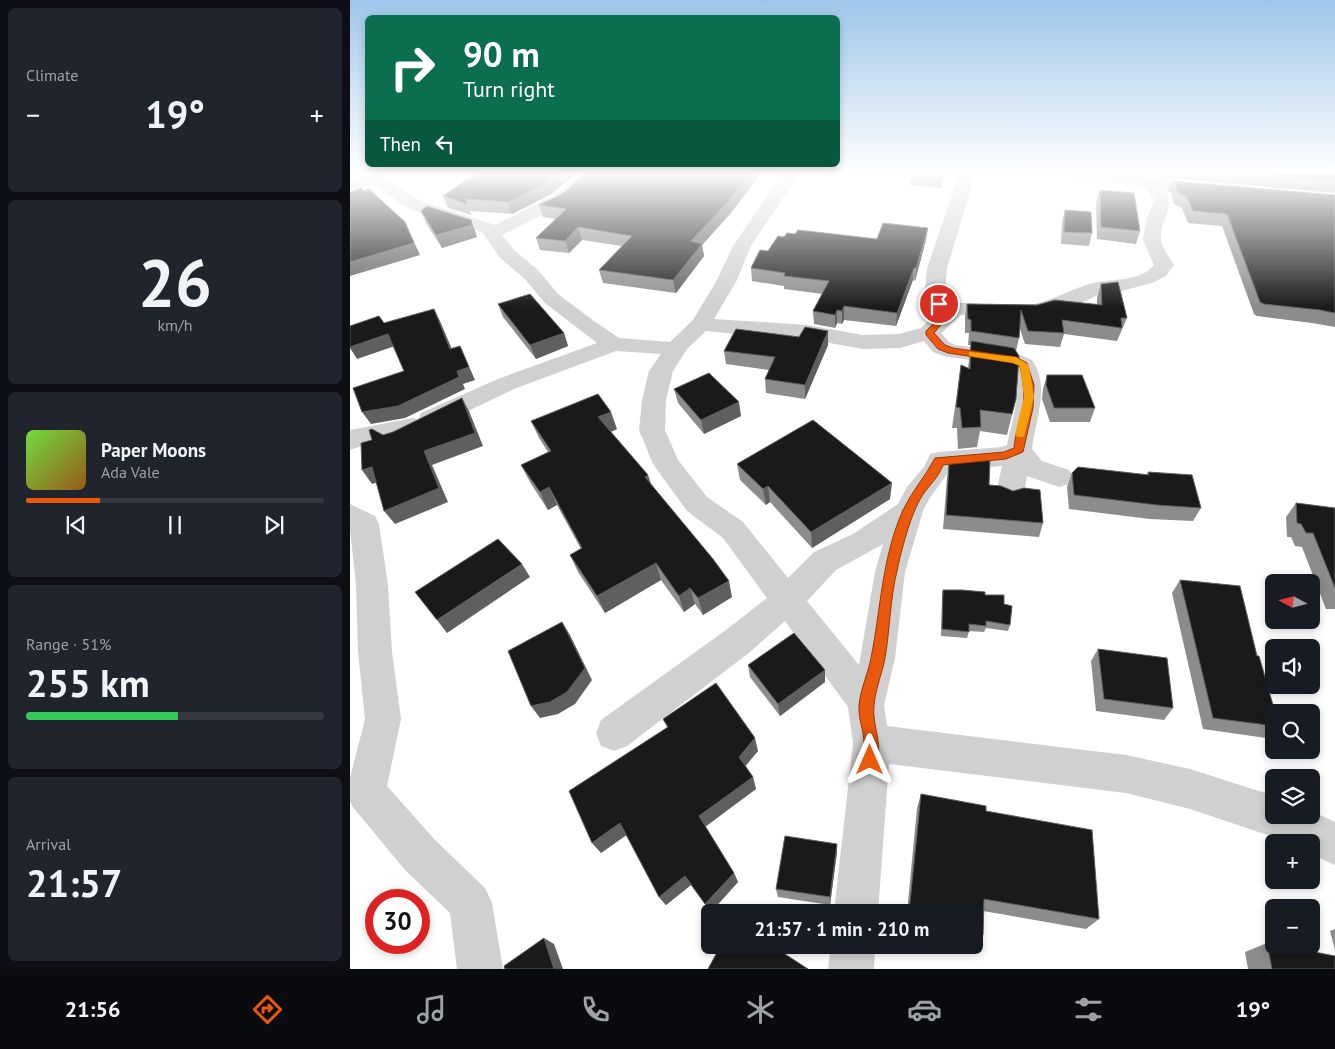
<!DOCTYPE html>
<html lang="en">
<head>
<meta charset="utf-8">
<style>
	body { margin:0; font-family:"PT Sans",sans-serif; background:#20242c; color:#f1f3f6; height:100vh; display:flex; flex-direction:column; font-size:19px; white-space:nowrap }
	* { box-sizing:border-box; margin:0 }
	p { font-size:16px; color:#9ea1a6 }
	.icon { flex:none; width:28px; height:28px; fill:none; stroke:currentColor; stroke-width:2; stroke-linecap:round; stroke-linejoin:round }
	.map { position:relative; flex:1; overflow:hidden }
	.details { display:flex; flex-direction:column; gap:8px; padding:8px; background:#0d0f14; width:350px }
	.details>* { flex:none }
	.hud { position:absolute; left:15px; top:15px; width:475px; height:152px; border-radius:8px; box-shadow:0 2px 8px #0003; background:#0b6e4f; color:#fff; overflow:hidden }
	.needle { width:32px; rotate:277deg }
	.controls { position:absolute; left:915px; top:574px; display:grid; gap:10px }
	.controls a { display:grid; place-items:center; width:55px; height:55px; border-radius:8px; background:#171b24; box-shadow:0 2px 8px #0003; font-size:25px }
	.speed { position:absolute; left:15px; top:889px; display:flex; gap:10px; font-size:25px; font-weight:700; text-align:center }
	.speed>* { display:grid; place-content:center; width:65px; height:65px; border-radius:50%; background:#171b24; box-shadow:0 2px 8px #0003; line-height:1 }
	.speed .limit { border:8px solid #d22; background:#fff; color:#111 }
	.pin { position:absolute; display:grid; place-items:center; width:42px; height:42px; color:#fff; margin:-21px; border:2px solid #fff; border-radius:50%; box-shadow:0 1px 5px #0007 }
	.me { position:absolute; width:55px; margin:-28px; rotate:0deg; stroke-linejoin:round; filter:drop-shadow(0 0 4px #0008) }
	.turn { display:flex; align-items:center; gap:18px; height:105px; padding:0 15px; font-size:22px }
	.turn .icon { width:65px; height:65px; stroke-width:2.5 }
	.turn b { display:block; font-size:35px; line-height:42px }
	.then { display:flex; align-items:center; height:48px; padding:0 15px; background:#0003; gap:10px; font-size:19px }
	.big { font-size:38px; font-weight:700; line-height:1.1 }
	.details .widget { flex:1; display:flex; flex-direction:column; justify-content:center; gap:8px; min-width:0; padding:0 18px; border-radius:8px; background:#20242c }
	.details .dial { align-items:center; gap:0 }
	.dial b { font-size:65px; line-height:1 }
	.song { display:flex; align-items:center; gap:15px }
	.cover { width:60px; height:60px; border-radius:8px; background:linear-gradient(135deg,hsl(100 70% 55%),hsl(30 70% 35%)) }
	.played { height:5px; border-radius:2px; background:linear-gradient(90deg,#ea580c 25%,#363941 25%) }
	.keys { display:flex; justify-content:space-around; direction:ltr }
	.heat { display:flex; justify-content:space-between; align-items:center; font-size:28px; direction:ltr }
	.charge { height:8px; border-radius:4px; background:linear-gradient(90deg,#34c759 51%,#363941 0) }
	.trip { position:absolute; left:351px; top:904px; width:282px; height:50px; border-radius:8px; background:#171b24; box-shadow:0 2px 8px #0003; font-weight:700; line-height:50px; text-align:center }
	.tab-bar { display:flex; height:80px; justify-content:space-around; align-items:center; background:#090b0e; color:#9ea1a6 }
	.tab-bar .icon { width:35px; height:35px }
	.tab-bar .selected { color:#ea580c }
	.tab-bar b { font-size:22px; color:#f1f3f6 }
	main { display:flex; flex:1; min-height:0 }
	.map>svg:first-child { display:block }
	.lines { fill:none; stroke-linecap:round; stroke-linejoin:round }
	.minor { fill:#d0d0d0; fill-rule:evenodd }
	.wall { fill:#8c8c8c }
	.shaded-wall { fill:#5f5f5f }
	.building { fill:#1a1a1a; stroke:#5f5f5f }
	.route { fill:#ea580c; stroke:#983908 }
	.slow { fill:#f59e0b }
</style>
</head>
<body>
<main>
<section class="details">
<div class="widget"><p>Climate</p>
<div class="heat"><a>−</a><b class="big">19°</b><a>+</a></div>
</div>
<div class="widget dial"><b>26</b><p>km/h</p></div>
<div class="widget">
<div class="song"><i class="cover"></i><div><b>Paper Moons</b><p>Ada Vale</p></div></div>
<div class="played"></div>
<div class="keys"><svg class="icon" aria-label="previous" viewBox="0 0 24 24"><path d="M18 5L8 12l10 7zM5 5v14"/></svg><svg class="icon" aria-label="pause" viewBox="0 0 24 24"><path d="M8 5v14M16 5v14"/></svg><svg class="icon" aria-label="next" viewBox="0 0 24 24"><path d="M6 5l10 7-10 7zM19 5v14"/></svg></div>
</div>
<div class="widget"><p>Range · 51%</p><b class="big">255 km</b><div class="charge"></div></div>
<div class="widget"><p>Arrival</p><b class="big">21:57</b></div>
</section>
<div class="map">
<svg width="985" height="969" viewBox="0 0 985 969">
	<rect width="100%" height="100%" fill="#fff"/>
	<g class="lines">
		<path class="minor" d="M233,172H251L214,204L152,235L164,250L188,270L209,295L244,321L269,338L320,342L343,320L367,280L383,246L434,172H450L401,246L387,280L364,319L457,325L513,335L549,334L571,328L581,318L575,290L577,268L610,172H626L597,268L595,290L599,305L606,303C628,303 663,307 684,304C703,300 720,290 739,284C758,278 790,283 804,265L793,240L796,220L804,202L803,197L795,187L721,177L715,175L714,172H763L803,179L865,186L867,189L865,192L859,194L815,190C827,205 809,222 811,240C812,248 820,258 824,265L816,276L802,283L760,294L748,295L733,302L684,316L611,315L591,333L599,342L605,345L666,353L682,360C701,387 685,420 682,449L692,461L719,470L723,477L719,484L709,487L677,476L674,493L670,500L660,503L650,500L646,493L652,466L600,470L579,499L573,511L555,572L545,658L534,705L537,726L776,755L840,769L924,796V815H961V811L985,822V865L961,854V842H938L840,809L776,793L539,764L528,912H484L503,743L498,707L435,621L400,652L277,746L264,751L251,746L246,733L251,720L376,630L417,598L373,538L337,511L303,464L289,430L292,400L299,371L311,354L266,351L164,389L89,425L80,427L75,426L72,433L14,445L0,450V430L63,418L68,420L71,413L148,379L247,343L195,303L174,278L150,258L133,233L59,209L22,184L0,190V180L24,174L30,176L71,201L145,225L202,196ZM356,331L394,335L457,339L513,349L550,348L574,341L583,352L593,356L660,366C677,377 660,429 657,445L652,447L589,452L580,454L574,467L557,487L548,504L503,534L464,552L438,578L393,522L357,497L328,460L315,430L316,400L323,371L337,349ZM533,544L525,572L509,665L457,601L486,570Z
			M0,504L25,516L29,524L38,585L42,652L51,719L37,786L85,840L135,888L142,903L153,969H107L100,913L55,870L2,806L0,801V778L15,719L8,652L6,585L0,529Z
			M481,945H525L524,969H478Z"/>
	</g>
	<path class="wall" d="M131,172H229L201,194L162,214L120,211L122,215L98,208L93,196L120,180Z
		M237,172H412L380,214L352,245L354,256L326,293L253,283L249,270L272,246L232,240L219,253L190,250L186,238L206,219L193,217L189,205L212,194Z
		M561,172H595L591,188L560,185Z
		M795,172H985V193L796,176Z
		M822,181L985,195V327L962,323L907,316L904,314L872,226L838,223L832,208L824,204L821,193L818,192Z
		M750,190L790,231L786,244L747,239L746,202Z
		M715,210L742,233L739,246L711,244L712,222Z
		M71,211L121,220L127,237L92,248L76,223Z
		M434,237L576,240L565,281L563,280L546,326L494,320L492,324L487,323L485,328L464,324L463,311L473,294L434,289V286L402,281L401,268Z
		M751,284L777,318L767,341L714,334L710,347L675,344L670,329L669,338L666,351V399L657,435L630,431L627,447L608,449L607,428H602L611,365L618,368L621,345H618L619,333H615V317L617,304L687,305L747,304V298Z
		M148,304L214,333L218,346L186,359L153,317Z
		M449,337L478,345L455,399L416,393L415,379L419,370L376,364L374,351Z
		M697,375L745,408L740,422H700L692,399L693,389Z
		M324,389L391,416L354,434L328,403Z
		M181,421L267,429L261,432L298,475L301,484L382,597L353,615L345,604L334,612L311,580L255,613L228,572L220,555L231,549L207,505L198,510L180,482L171,465L198,452L189,438Z
		M630,460L639,485L693,523L689,537L593,529L597,478L599,464Z
		M387,464L540,499L462,548L420,502L416,505L390,480Z
		M798,472L851,508L843,521L800,519L719,509L717,487L722,473L797,474Z
		M946,503L985,508V609H976L952,547L945,546L941,537H937L936,517Z
		M830,580L907,656L924,712V732L916,738L853,729L822,593Z
		M593,590L635,595L654,604L660,625L658,631L636,628L634,632L619,631L617,638L591,636L592,597Z
		M748,649L823,708L814,720L746,711L741,661Z
		M398,665L475,670V682L430,716L400,677Z
		M313,719L408,751L395,766L403,777L406,789L355,826L384,873L388,882L361,912L341,885L316,905L309,897L276,835L251,853L317,727Z
		M571,794L636,811L749,919L736,929L633,911V935L625,944V912H557L567,808Z
		M487,844V852L480,905L428,897L426,889Z
		M985,929V950L980,931Z
		M917,943L985,969H898L895,952Z"/>
	<path class="shaded-wall" d="M211,172H229L201,194L162,214L158,202Z
		M402,172H412L380,214L352,245L354,256L326,293L323,280L341,241Z
		M593,172H595L591,188L593,176Z
		M121,220L127,237L92,248L86,235Z
		M55,222L70,255L0,276V262Z
		M228,227L232,240L219,253L215,241Z
		M578,228L576,240L565,281L566,268Z
		M564,268L563,280L546,326L547,313Z
		M494,306V320L492,324V311Z
		M84,309L90,321L107,361L100,349Z
		M487,310V323L485,328V315Z
		M478,331V345L455,399V385Z
		M214,333L218,346L186,359L180,345Z
		M38,334L45,346L7,359L0,348V347Z
		M110,346L125,380L113,384L115,389L55,418L21,424L12,412L107,371Z
		M112,398L119,411L133,446L82,465L98,502L45,524L34,511L74,451Z
		M389,402L391,416L354,434L351,420Z
		M261,412L267,429L254,435L248,417Z
		M22,467L32,481L22,484L12,470Z
		M298,475L304,493L295,477Z
		M542,483L540,499L462,548L461,532Z
		M418,486L420,502L416,505L413,489Z
		M199,487L207,505L198,510L190,492Z
		M306,563L311,580L255,613L247,596Z
		M172,564L180,577L97,633L87,620Z
		M379,581L382,597L353,615L348,598Z
		M340,588L345,604L334,612L329,596Z
		M212,622L220,635L242,680L225,704L208,714L190,718L181,706Z
		M475,670V682L430,716L428,704Z
		M405,738L408,751L393,769L389,757Z
		M403,777L406,789L355,827L349,816Z
		M270,823L278,834L251,853L242,843Z
		M487,844V852L480,905V897Z
		M384,873L388,882L361,912L355,904Z
		M335,876L341,885L316,905L309,897Z
		M194,938L204,944L213,969H204Z"/>
	<path class="building" d="M131,172H211L197,183L158,202L116,199L117,204L93,196L116,180H120Z
		M237,172H402L378,202L341,241L352,244L323,280L249,270L282,236L228,227L215,241L186,238L216,209L189,205L212,194Z
		M561,172H593V176L561,173Z
		M885,172H985V181Z
		M822,181L985,195V313L970,310L914,304L910,302L877,214L843,211L837,197L828,193L825,182Z
		M11,188L14,191L19,189L55,222L64,243L0,262V192Z
		M750,190L784,193L790,231L751,227Z
		M77,206L121,220L122,225L86,235L71,211Z
		M715,210L741,212L742,233L714,232Z
		M533,223L578,228L566,268H564L547,313L494,306L492,311L487,310L485,315L463,311L479,281L434,276L435,273L401,268L410,250L418,251L428,236L434,237L437,233L445,234L448,230L527,239Z
		M768,282L777,318H771L772,328L712,320L714,333L678,331L671,310L669,338L621,331V320L618,319L617,304L687,305L705,300L752,305L751,284Z
		M180,294L214,333L180,345L148,304Z
		M84,309L100,349L110,346L119,367L107,371L109,377L48,406L12,412L3,388L54,371L38,334L0,347V326L29,316L34,323Z
		M455,327L478,331L455,385L415,379L425,357L374,351L386,329L449,337Z
		M621,341L664,348L669,356L666,399L662,414L630,410L631,427L612,428L610,408L606,407L611,365L620,369Z
		M359,373L389,402L351,420L324,389Z
		M697,375H732L745,408H704L696,385Z
		M248,394L261,412L248,417L298,475L295,477L363,559L379,581L348,598L340,588L329,596L306,563L247,596L220,555L232,548L199,487L190,492L171,465L201,451L181,421Z
		M112,398L125,433L74,451L89,488L34,511L22,467L12,470L11,443L22,440L19,430L22,429L33,435L43,432Z
		M463,420L542,483L461,532L418,486L413,489L387,464Z
		M630,456V460L640,459L639,485L651,486L663,491L674,488L690,490L693,523L596,515L599,464L603,458Z
		M728,467L799,475L798,472L842,475L851,508L807,505L724,495L722,473Z
		M946,503L985,508V588L963,533H956L951,524L947,523Z
		M148,539L172,564L87,620L65,592Z
		M830,580L890,586L907,656H909L925,712H924V726L863,718Z
		M593,590H612L635,592V595H654V604L662,606L660,625L636,621V626L619,624V632L592,629Z
		M212,622L235,668L217,692L200,702L181,706L158,651Z
		M444,633L475,670L428,704L398,665Z
		M748,649L817,658L823,708L754,699Z
		M366,683L405,738L389,757L403,777L349,816L384,873L355,904L335,876L309,897L270,823L242,843L219,791L318,727L313,719Z
		M571,794L636,806V811L742,830L749,919L634,899L633,935L625,934V912H559Z
		M435,836L487,844L480,897L426,889Z
		M194,938L204,969H155L154,966Z
		M917,943L924,944V945H928L985,956V969H922Z
		M371,945H421L458,969H358Z"/>
	<linearGradient id="sky" x2="0" y2="1"><stop stop-color="#9ec6ea"/><stop offset="0.56" stop-color="#fff"/><stop offset="1" stop-color="#fff" stop-opacity="0"/></linearGradient>
	<rect width="985" height="308" fill="url(#sky)"/>
	<path class="route" d="M589,302L593,304L596,319L584,333L595,345L603,348L666,357L677,363L684,385L683,408L673,452L656,459L593,465C589,477 579,485 572,496C561,513 551,551 547,571C540,599 540,629 535,658C532,674 525,690 524,706C522,727 534,745 526,765L520,768L515,765C512,757 515,751 514,743C514,730 508,719 509,706C510,690 518,674 521,658C531,608 532,557 553,510C562,491 575,477 585,458L654,452L664,448C665,434 670,423 673,409C675,395 673,380 670,366L663,363L598,353L588,349L576,335V331L588,319L584,304Z"/>
	<path class="slow" d="M619,352L666,357L679,365L684,397L674,437H667L665,434L674,397L670,366L663,363L619,356Z"/>
</svg>
<div class="controls">
<a><svg class="needle" viewBox="-14 -14 28 28"><path d="M0-13l5 13h-10z" fill="#e53935"/><path d="M0 13l5-13h-10z" fill="#9ea1a6"/></svg></a>
<a><svg class="icon" aria-label="sound" viewBox="0 0 24 24"><path d="M4 9h4l5-4v14l-5-4H4zM17 9q2 3 0 6"/></svg></a>
<a><svg class="icon" aria-label="search" viewBox="0 0 24 24"><circle cx="10" cy="10" r="6"/><path d="M15 15l6 6"/></svg></a>
<a><svg class="icon" aria-label="layers" viewBox="0 0 24 24"><path d="M12 4l9 5-9 5-9-5zM3 14l9 5 9-5"/></svg></a>
<a>+</a>
<a>−</a>
</div>
<div class="speed"><div class="limit">30</div></div>
<div class="pin" style="left:589px;top:304px;background:#d93025"><svg class="icon" aria-label="arrive" viewBox="0 0 24 24"><path d="M6 21V4h12l-3 4 3 4H6"/></svg></div>
<svg class="me" style="left:520px;top:760px" viewBox="-20 -20 40 40"><path d="M0-17L14 15 0 8-14 15z" fill="#ea580c" stroke="#fff" stroke-width="4"/></svg>
<div class="trip">21:57 · 1 min · 210 m</div>
<div class="hud">
<div class="turn"><svg class="icon" aria-label="right" viewBox="0 0 24 24"><path d="M7 20v-9h11M14 6l5 5-5 5"/></svg><div><b>90 m</b>Turn right</div></div>
<div class="then">Then<svg class="icon" aria-label="left" viewBox="0 0 24 24"><path d="M17 20v-9H6M10 6l-5 5 5 5"/></svg></div>
</div>
</div>
</main>
<nav class="tab-bar">
<b>21:56</b>
<svg class="icon selected" aria-label="directions" viewBox="0 0 24 24"><path d="M12 3l9 9-9 9-9-9zM9 14v-3h6M13 9l2 2-2 2"/></svg>
<svg class="icon" aria-label="music" viewBox="0 0 24 24"><path d="M9 18V5l10-2v13"/><circle cx="6" cy="18" r="3"/><circle cx="16" cy="16" r="3"/></svg>
<svg class="icon" aria-label="phone" viewBox="0 0 24 24"><path d="M5 4h4l2 5-3 2q2 4 5 5l2-3 5 2v4C11 20 4 13 5 4z"/></svg>
<svg class="icon" aria-label="climate" viewBox="0 0 24 24"><path d="M12 3v18M4 7l16 10M4 17L20 7"/></svg>
<svg class="icon" aria-label="car" viewBox="0 0 24 24"><path d="M5 17H2v-5l4-1 3-4h7l3 4 3 1v5h-3M9 17h6M6 11h13"/><circle cx="7" cy="17" r="2"/><circle cx="17" cy="17" r="2"/></svg>
<svg class="icon" aria-label="filters" viewBox="0 0 24 24"><path d="M4 7h16M4 17h16"/><circle cx="9" cy="7" r="2"/><circle cx="15" cy="17" r="2"/></svg>
<b>19°</b>
</nav>
</body>
</html>
